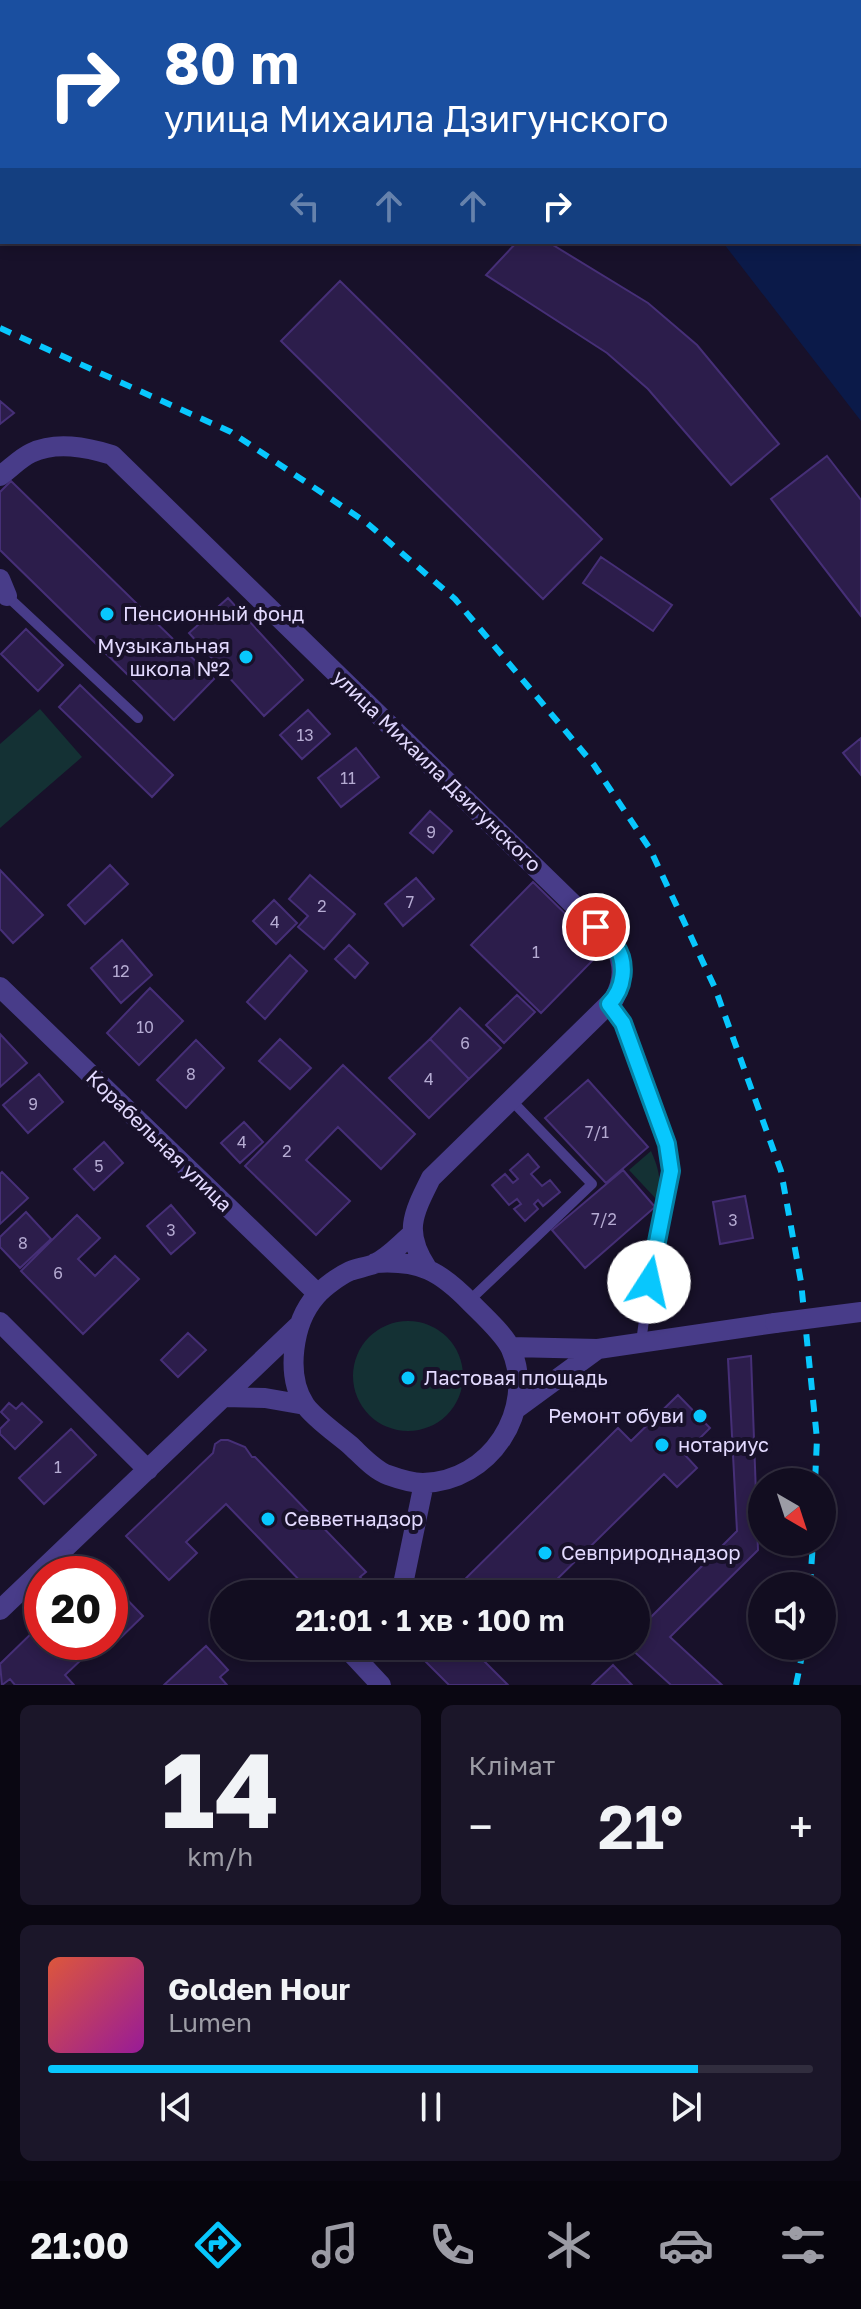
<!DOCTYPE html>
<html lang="uk">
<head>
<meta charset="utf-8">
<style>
	body { margin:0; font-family:"Golos Text",sans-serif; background:#1b1629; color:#f1f3f6; height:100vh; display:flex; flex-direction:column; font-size:30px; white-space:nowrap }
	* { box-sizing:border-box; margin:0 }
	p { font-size:26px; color:#9c9ca5 }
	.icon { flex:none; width:44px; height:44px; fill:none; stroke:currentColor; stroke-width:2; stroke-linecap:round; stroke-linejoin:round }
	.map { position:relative; height:1685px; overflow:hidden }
	.panel { display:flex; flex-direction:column; gap:20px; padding:20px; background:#0a0712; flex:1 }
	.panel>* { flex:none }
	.guide { position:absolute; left:0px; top:0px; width:862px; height:244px; box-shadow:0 4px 12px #0003,0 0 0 2px #312d3e; background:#1a4fa0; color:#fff; overflow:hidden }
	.needle { width:52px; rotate:141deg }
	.fabs { position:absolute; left:748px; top:1468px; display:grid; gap:16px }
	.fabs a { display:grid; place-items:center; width:88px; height:88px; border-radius:50%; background:#120d20; box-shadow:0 4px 12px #0003,0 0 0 2px #312d3e; font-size:40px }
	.speed { position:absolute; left:24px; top:1556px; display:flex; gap:16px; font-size:40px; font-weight:700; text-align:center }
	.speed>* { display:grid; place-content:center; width:104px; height:104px; border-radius:50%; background:#120d20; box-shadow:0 4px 12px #0003,0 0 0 2px #312d3e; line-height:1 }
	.speed .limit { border:12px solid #d22; background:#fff; color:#111 }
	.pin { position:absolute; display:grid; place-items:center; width:68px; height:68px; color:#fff; margin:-34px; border:4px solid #fff; border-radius:50%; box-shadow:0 2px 8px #0007 }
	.me { position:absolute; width:88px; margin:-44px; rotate:10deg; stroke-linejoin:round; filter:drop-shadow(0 0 6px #0008) }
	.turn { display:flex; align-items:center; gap:28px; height:168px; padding:0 32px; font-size:36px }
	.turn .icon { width:104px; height:104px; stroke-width:2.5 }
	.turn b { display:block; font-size:56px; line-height:68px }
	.lanes { display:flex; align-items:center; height:76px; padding:0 32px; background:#0003; justify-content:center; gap:40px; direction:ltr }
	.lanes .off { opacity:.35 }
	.big { font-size:60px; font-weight:600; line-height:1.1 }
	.panel .widget { flex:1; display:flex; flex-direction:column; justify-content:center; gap:12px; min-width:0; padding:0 28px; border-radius:12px; background:#1b1629 }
	.panel .dial { align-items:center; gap:0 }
	.dial b { font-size:104px; line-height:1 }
	.song { display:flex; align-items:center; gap:24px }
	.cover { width:96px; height:96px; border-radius:12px; background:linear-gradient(135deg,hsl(10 70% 55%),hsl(300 70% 35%)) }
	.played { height:8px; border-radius:4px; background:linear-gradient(90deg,#08c7fd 85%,#312d3e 85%) }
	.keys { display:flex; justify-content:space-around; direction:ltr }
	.heat { display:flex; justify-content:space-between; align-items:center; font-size:44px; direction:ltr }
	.panel .tiles { flex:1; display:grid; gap:20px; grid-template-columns:1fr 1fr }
	.widget:last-child { grid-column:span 2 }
	.trip { position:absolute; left:210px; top:1580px; width:440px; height:80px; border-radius:40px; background:#120d20; box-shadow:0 4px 12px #0003,0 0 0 2px #312d3e; font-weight:600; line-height:80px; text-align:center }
	.dock { display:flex; height:128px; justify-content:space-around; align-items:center; background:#07050d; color:#9c9ca5 }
	.dock .icon { width:56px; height:56px }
	.dock .on { color:#08c7fd }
	.dock b { font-size:36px; color:#f1f3f6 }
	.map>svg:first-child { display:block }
	.green { fill:#143134 }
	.water { fill:#0b1a49 }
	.building { fill:#2c1d4b; stroke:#462f77; stroke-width:2 }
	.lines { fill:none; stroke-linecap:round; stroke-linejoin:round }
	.service { stroke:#483c89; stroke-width:10 }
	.minor { stroke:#483c89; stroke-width:20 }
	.rail { stroke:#08c7fd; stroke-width:6; stroke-dasharray:12 10; stroke-linecap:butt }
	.minor-bridge { stroke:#483c89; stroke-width:20 }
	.route-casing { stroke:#0581a4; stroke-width:20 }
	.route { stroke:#08c7fd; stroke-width:14 }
	.poi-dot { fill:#08c7fd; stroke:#18112a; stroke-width:3 }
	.labels { text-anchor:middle; stroke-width:8; stroke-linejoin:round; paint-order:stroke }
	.number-label { font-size:16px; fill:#b5abd2 }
	.poi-label { font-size:20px; fill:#e3daff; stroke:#18112a; text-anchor:start }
	.street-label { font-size:20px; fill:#e3daff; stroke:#18112a }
</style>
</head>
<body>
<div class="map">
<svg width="861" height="1685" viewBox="0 0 861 1685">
	<rect width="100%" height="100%" fill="#18112a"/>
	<path class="green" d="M40,709L82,757L0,828V744Z
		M651,1151C659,1169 662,1182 658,1201L629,1170Z
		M353 1376a55 55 0 1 1 110 0a55 55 0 1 1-110 0Z"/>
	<path class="water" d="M46,0H471V2H53Z
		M514,0H837L841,2H513Z
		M860,10H861V421L724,244L719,242H860Z"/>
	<path class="building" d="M517,242H548L648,303L697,345L779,444L731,485L648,389L607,353L486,275Z
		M340,281L602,539L543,599L281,341Z
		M0,401L14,413L0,424Z
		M827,456L861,500V616L771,499Z
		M11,481L214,679L174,720L0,550V492Z
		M601,557L672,605L653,631L583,583Z
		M228,598L303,680L264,716L189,633Z
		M26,629L63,665L38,691L1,654Z
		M80,685L173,775L152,797L59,707Z
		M308,710L330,734L302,759L280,735Z
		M861,738V775L843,753Z
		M356,748L379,777L341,807L318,778Z
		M430,811L452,831L433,853L410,833Z
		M110,865L128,884L85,924L68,905Z
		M0,870L43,915L13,943L0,929Z
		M310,875L355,914L324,949L298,927L308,916L289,899Z
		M416,878L434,899L403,926L385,904Z
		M533,882L592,940L594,959L541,1013L471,945Z
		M274,900L297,923L276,944L253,921Z
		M122,940L152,975L121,1003L91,968Z
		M349,945L368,963L355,978L335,959Z
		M290,955L307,971L265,1019L247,1002Z
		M150,988L183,1021L139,1065L107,1033Z
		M517,995L535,1012L504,1043L486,1025Z
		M460,1008L501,1048L469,1079L430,1039Z
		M0,1034L27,1063L0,1087Z
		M280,1039L311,1068L290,1089L259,1061Z
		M430,1039L469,1079L429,1118L389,1078Z
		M196,1040L224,1068L186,1108L157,1080Z
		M343,1065L415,1134L381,1169L338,1127L306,1160L350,1201L316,1235L245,1166Z
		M39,1074L63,1102L28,1133L3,1105Z
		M588,1080L648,1147L606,1183L545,1118Z
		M244,1122L263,1142L240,1163L221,1143Z
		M104,1142L123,1163L94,1190L74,1169Z
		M528,1154L539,1167L531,1174L542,1186L550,1180L560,1192L543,1206L538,1200L534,1204L538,1209L525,1221L514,1209L521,1204L517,1199L509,1205L492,1185L505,1174L513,1183L518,1179L510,1170Z
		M623,1170L655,1207L585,1268L552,1230Z
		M2,1172L28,1198L0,1224V1174Z
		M745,1196L753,1238L720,1244L713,1202Z
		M171,1205L195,1233L171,1254L147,1226Z
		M26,1212L51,1239L20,1268L0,1247V1237Z
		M77,1215L100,1238L78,1259L95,1276L115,1256L139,1279L83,1334L21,1271Z
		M188,1333L206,1350L178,1377L161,1360Z
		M751,1356L758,1550L670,1637L722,1685H671L628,1646H636V1632L737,1531L728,1359Z
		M678,1395L710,1428L684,1454L697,1468L677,1487L664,1474L542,1594H450L618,1428L631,1441Z
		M9,1403L16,1409L22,1403L42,1422L15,1449L0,1434V1429L9,1420L1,1412Z
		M71,1429L96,1455L44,1504L19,1478Z
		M221,1440H228L245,1447L252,1457H255L366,1572L360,1577L369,1586L361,1594H299L306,1587L226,1504L186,1542L197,1553L169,1580L126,1536L213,1453L215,1444Z
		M110,1582L143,1616L111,1647L107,1642H110Z
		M42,1623V1642H100L65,1675L74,1685H15L10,1679L2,1685L0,1664Z
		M206,1646L228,1670L220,1677L227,1685H164Z
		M410,1646H489L479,1656L508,1685H449Z
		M613,1665L632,1685H592Z"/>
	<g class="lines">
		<path class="service" d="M4,598L7,596L138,718
			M609,1004L623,1023L659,1117L667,1144L671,1171L667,1198L653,1256L641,1342
			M469,1301L592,1184L511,1100"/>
		<path class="minor" d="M0,476C10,469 20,458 31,453C56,441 86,447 112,455L615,945C624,965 624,980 614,999L431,1178C413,1214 403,1232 427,1268
			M0,579L7,596
			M0,987L318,1294
			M375,1263C420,1260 440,1271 471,1303C483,1315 504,1334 511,1349C537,1410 490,1482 423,1483C411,1483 399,1479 388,1475C374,1470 361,1455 350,1445C337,1434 314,1418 305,1405C285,1375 293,1322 316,1296C324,1287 339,1276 350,1271C358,1268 366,1267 374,1264C388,1258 400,1244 412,1234
			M0,1322L148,1470
			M510,1347L598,1349L775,1323
			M224,1397L265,1398L305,1405
			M516,1409L598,1349
			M401,1594L424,1483
			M0,1610L300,1324
			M361,1646L353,1655L381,1685"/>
		<path class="rail" d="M0,328L231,432L367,523L455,599L594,765L650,849L715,988L781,1171L801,1282L817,1439L815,1482
			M810,1586L813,1542
			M796,1685L804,1646"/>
		<path class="minor-bridge" d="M775,1323L861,1312"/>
	</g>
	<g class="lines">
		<g class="route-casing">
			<path id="route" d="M596,927C602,932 610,938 615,945C628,963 624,989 609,1004L623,1023L667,1144L671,1171L649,1282"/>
		</g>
		<use href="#route" class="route"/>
	</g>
	<g class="poi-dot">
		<circle cx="107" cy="614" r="8"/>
		<circle cx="246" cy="657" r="8"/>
		<circle cx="408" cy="1378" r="8"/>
		<circle cx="700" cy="1416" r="8"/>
		<circle cx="662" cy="1445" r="8"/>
		<circle cx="268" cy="1519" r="8"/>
		<circle cx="545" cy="1553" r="8"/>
	</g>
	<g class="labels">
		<g class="number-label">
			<text x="305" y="741">13</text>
			<text x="348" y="784">11</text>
			<text x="431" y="838">9</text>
			<text x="410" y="908">7</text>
			<text x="322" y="912">2</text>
			<text x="275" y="928">4</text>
			<text x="536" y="958">1</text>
			<text x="121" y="977">12</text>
			<text x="145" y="1033">10</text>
			<text x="465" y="1049">6</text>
			<text x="191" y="1080">8</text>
			<text x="429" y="1085">4</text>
			<text x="33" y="1110">9</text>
			<text x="597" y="1138">7/1</text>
			<text x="242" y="1148">4</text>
			<text x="287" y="1157">2</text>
			<text x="99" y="1172">5</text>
			<text x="604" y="1225">7/2</text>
			<text x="733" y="1226">3</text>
			<text x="171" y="1236">3</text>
			<text x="23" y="1249">8</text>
			<text x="58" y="1279">6</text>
			<text x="58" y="1473">1</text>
		</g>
		<g class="poi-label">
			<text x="123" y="621">Пенсионный фонд</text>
			<text x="230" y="653" text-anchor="end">Музыкальная<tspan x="230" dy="23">школа №2</tspan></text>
			<text x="424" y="1385">Ластовая площадь</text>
			<text x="684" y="1423" text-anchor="end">Ремонт обуви</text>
			<text x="678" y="1452">нотариус</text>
			<text x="284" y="1526">Севветнадзор</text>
			<text x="561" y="1560">Севприроднадзор</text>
		</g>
		<g class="street-label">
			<text transform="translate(437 771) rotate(44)" y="7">улица Михаила Дзигунского</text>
			<text transform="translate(159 1141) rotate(44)" y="7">Корабельная улица</text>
		</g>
	</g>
</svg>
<div class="fabs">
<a><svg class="needle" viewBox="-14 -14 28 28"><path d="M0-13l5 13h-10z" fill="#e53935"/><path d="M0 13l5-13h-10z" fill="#9c9ca5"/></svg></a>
<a><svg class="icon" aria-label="sound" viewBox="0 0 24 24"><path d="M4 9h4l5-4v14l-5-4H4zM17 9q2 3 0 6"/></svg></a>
</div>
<div class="speed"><div class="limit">20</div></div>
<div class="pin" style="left:596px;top:927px;background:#d93025"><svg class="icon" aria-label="arrive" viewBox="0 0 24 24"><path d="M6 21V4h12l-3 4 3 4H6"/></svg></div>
<svg class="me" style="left:649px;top:1282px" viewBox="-20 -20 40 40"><circle r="19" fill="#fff"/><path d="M0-13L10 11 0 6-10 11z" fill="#08c7fd"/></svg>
<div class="trip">21:01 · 1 хв · 100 m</div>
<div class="guide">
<div class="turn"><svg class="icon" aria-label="right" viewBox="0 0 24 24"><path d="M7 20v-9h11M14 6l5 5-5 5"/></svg><div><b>80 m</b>улица Михаила Дзигунского</div></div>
<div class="lanes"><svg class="icon off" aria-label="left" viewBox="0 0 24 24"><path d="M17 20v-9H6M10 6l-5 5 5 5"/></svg><svg class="icon off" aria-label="ahead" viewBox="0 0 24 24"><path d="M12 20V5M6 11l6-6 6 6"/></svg><svg class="icon off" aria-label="ahead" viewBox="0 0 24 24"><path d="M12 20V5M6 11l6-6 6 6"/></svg><svg class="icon" aria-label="right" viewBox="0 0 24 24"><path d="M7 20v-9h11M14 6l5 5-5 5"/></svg></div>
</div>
</div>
<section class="panel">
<div class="tiles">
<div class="widget dial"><b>14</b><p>km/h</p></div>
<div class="widget"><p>Клімат</p>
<div class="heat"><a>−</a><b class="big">21°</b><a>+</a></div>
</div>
<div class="widget">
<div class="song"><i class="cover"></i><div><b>Golden Hour</b><p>Lumen</p></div></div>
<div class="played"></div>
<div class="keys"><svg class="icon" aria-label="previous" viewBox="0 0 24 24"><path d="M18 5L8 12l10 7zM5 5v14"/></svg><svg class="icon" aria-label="pause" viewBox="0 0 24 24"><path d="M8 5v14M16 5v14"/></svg><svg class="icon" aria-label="next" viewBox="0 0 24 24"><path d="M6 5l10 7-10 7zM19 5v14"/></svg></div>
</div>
</div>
</section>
<nav class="dock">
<b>21:00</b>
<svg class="icon on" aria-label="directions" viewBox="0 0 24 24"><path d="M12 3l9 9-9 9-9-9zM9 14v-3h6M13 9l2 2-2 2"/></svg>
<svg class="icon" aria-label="music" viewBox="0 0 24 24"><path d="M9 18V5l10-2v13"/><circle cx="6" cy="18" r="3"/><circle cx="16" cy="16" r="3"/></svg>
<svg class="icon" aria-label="phone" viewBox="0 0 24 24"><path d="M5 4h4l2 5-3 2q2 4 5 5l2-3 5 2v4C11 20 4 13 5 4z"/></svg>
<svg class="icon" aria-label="climate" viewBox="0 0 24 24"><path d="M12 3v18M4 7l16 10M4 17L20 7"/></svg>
<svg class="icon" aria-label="car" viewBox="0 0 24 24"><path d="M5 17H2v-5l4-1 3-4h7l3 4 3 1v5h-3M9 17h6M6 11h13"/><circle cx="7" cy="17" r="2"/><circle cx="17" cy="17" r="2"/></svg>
<svg class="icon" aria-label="filters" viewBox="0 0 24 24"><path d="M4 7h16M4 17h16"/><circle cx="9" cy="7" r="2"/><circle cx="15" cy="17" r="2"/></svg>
</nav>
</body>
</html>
